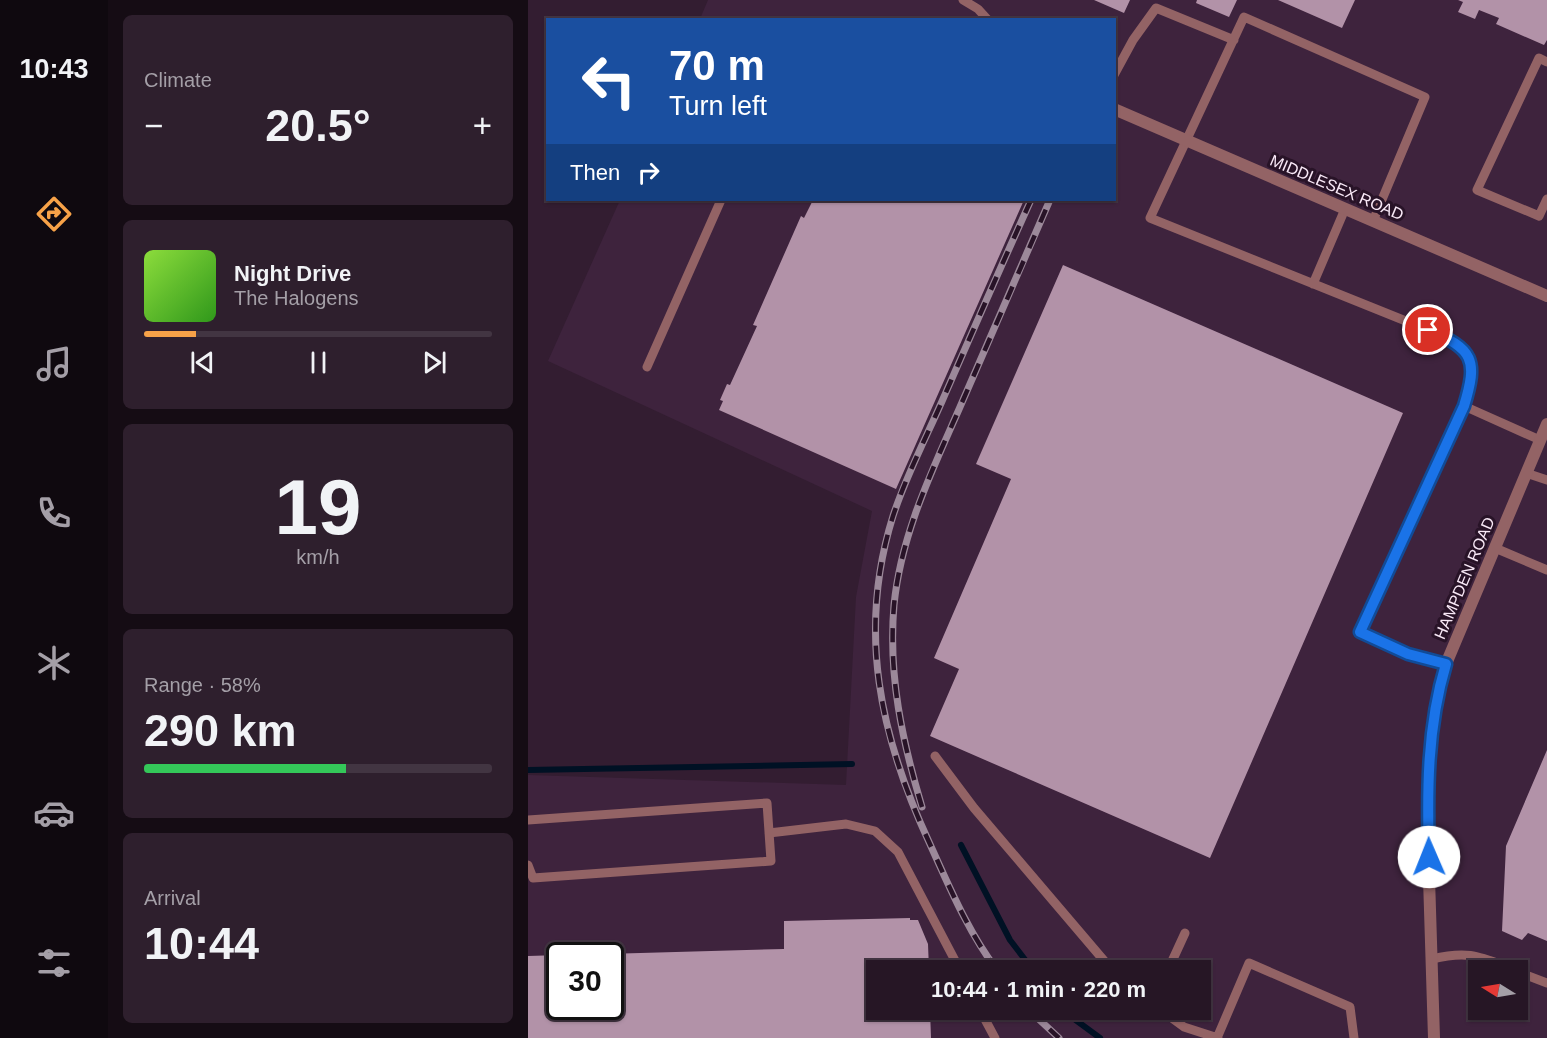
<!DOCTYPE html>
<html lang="en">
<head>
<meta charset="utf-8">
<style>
	body { margin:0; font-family:Arial,sans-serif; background:#2e1f2d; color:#f1f3f6; height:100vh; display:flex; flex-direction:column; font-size:22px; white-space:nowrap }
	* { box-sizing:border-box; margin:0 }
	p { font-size:20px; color:#a49fa7 }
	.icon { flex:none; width:33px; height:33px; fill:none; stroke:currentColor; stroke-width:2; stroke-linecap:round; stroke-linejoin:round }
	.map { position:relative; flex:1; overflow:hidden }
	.details { display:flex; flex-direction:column; gap:15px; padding:15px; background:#150c14; width:420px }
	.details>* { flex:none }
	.guide { position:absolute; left:18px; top:18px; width:570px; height:183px; border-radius:0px; box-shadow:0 2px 4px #0004,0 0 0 2px #423542; background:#1a4fa0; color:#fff; overflow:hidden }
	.needle { width:39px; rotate:281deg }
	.buttons { position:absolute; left:940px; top:960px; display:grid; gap:12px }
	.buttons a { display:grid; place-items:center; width:60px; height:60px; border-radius:0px; background:#261625; box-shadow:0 2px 4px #0004,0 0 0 2px #423542; font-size:30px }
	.speed { position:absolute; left:18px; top:942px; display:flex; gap:12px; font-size:30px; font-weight:700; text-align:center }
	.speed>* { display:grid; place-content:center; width:78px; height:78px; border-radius:50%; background:#261625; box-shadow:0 2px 4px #0004,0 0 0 2px #423542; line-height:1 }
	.speed .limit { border:3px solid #111; border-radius:9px; background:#fff; color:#111 }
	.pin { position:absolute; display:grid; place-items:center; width:51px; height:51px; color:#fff; margin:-26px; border:3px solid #fff; border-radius:50%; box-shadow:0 2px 6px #0007 }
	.me { position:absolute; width:66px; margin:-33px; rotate:359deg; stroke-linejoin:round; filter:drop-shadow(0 0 4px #0008) }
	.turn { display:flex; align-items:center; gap:21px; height:126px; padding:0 24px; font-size:27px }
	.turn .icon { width:78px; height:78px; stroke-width:2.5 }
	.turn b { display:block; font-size:42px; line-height:51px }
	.then { display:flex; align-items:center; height:57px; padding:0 24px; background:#0003; gap:12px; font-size:22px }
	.big { font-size:45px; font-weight:700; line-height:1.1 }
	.details .card { flex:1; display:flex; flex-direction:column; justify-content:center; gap:9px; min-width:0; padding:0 21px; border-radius:9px; background:#2e1f2d }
	.details .dial { align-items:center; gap:0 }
	.dial b { font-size:78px; line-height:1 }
	.song { display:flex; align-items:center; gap:18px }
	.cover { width:72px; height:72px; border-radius:9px; background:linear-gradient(135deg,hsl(90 70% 55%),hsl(110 70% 35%)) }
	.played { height:6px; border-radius:3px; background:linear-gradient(90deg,#f7a248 15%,#423542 15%) }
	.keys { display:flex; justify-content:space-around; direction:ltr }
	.heat { display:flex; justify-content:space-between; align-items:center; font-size:33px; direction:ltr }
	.charge { height:9px; border-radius:4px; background:linear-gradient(90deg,#34c759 58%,#423542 0) }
	.trip { position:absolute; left:338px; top:960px; width:345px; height:60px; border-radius:0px; background:#261625; box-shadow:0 2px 4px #0004,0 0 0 2px #423542; font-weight:700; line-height:60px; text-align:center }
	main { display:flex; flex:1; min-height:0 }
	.menu { display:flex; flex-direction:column; width:108px; justify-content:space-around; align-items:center; background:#0f090f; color:#a49fa7 }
	.menu .icon { width:42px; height:42px }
	.menu .on { color:#f7a248 }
	.menu b { font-size:27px; color:#f1f3f6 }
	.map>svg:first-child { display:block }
	.built { fill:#3e233d; fill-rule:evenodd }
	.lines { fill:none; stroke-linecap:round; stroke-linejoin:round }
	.stream { stroke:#001124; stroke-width:6 }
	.building { fill:#b292a8 }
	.service { stroke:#936365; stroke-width:9 }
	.minor { stroke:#936365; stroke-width:12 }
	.rail-casing { stroke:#9c899a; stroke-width:7 }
	.rail { stroke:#281327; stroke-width:4.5; stroke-dasharray:14; stroke-linecap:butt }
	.route-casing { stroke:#114b97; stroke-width:15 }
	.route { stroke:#1a73e8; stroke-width:10 }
	.labels { text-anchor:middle; stroke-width:6; stroke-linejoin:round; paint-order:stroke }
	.street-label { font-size:16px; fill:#f9e9f7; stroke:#281327 }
</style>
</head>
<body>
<main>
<nav class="menu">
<b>10:43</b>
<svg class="icon on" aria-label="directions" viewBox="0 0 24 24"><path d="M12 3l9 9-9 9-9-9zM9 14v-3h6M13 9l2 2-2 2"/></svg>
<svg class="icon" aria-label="music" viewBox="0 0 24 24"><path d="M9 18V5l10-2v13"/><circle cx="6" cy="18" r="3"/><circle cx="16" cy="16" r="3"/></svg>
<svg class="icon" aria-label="phone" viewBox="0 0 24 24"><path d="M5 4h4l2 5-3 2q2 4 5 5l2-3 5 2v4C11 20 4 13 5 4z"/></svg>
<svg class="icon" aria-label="climate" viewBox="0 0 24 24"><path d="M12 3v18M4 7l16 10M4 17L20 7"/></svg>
<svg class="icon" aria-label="car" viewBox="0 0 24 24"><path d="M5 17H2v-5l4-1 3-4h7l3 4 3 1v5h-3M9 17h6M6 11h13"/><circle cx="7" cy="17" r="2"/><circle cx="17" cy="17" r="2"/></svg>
<svg class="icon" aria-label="filters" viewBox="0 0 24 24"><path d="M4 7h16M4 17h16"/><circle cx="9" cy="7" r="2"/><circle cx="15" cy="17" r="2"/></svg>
</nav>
<section class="details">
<div class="card"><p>Climate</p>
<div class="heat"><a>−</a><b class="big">20.5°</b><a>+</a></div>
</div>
<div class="card">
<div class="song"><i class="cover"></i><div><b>Night Drive</b><p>The Halogens</p></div></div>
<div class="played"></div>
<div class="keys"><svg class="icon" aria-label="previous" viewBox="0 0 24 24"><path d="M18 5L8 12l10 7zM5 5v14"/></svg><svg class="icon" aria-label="pause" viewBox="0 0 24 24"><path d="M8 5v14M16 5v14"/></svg><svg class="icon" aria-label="next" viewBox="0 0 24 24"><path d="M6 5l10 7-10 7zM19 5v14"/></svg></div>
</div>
<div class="card dial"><b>19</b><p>km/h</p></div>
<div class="card"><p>Range · 58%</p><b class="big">290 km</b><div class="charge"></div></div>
<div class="card"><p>Arrival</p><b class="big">10:44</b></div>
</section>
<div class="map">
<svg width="1019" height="1038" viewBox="0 0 1019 1038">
	<rect width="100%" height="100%" fill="#331d31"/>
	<path class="built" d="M180,0H1019V1038H0V775L318,785L328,597L344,511L20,361L92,200H586V20L172,19ZM32,956H82V1006H32ZM348,970H672V1010H348ZM951,970H990V1010H951Z"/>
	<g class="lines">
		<path class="stream" d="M0,770L324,764
			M433,845L482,940L505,970
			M534,1010L572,1038"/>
	</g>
	<path class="building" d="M566,0H602L596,13Z
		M669,0H709L701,17L668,3Z
		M750,0H827L814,28Z
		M930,0H1019V40L1016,45L968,24L971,18L951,10L947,19L930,12L935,2Z
		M285,200H496L368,489L191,410L195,401L192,400L199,384L202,385L229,326L225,325L273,216L276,218Z
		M535,265L875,413L682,858L402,736L431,669L406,658L483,479L448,464Z
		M1019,750V941L1000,933L994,940L974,931L978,846Z
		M382,918V920H390L400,944L401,970H348V1010H402L403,1038H0V956L32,955V1006H82V956L77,954L256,949V921Z"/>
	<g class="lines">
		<path class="service" d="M435,0L450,9L460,20
			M1019,62L1011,58L949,190L1011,216L1019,199
			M586,75L605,40L628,8L706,40
			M845,221L897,97L716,17L622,218L920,338C951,361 946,372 936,406L833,632L881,654L918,664
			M785,284L817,209
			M119,367L193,200
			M936,406L1012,440
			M998,473L1019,480
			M967,548L1019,570
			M407,756L446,808L584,970
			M0,820L239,803L243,861L5,878L0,865
			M241,833L318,824L347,831L370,852L432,970
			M904,959C942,950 952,957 987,970
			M640,970L657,933
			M990,972L1019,983
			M452,1010L467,1038
			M633,1010L656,1027L690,1038
			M689,1038L721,963L822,1007L826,1038"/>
		<path class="minor" d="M586,109L1019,296
			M906,1038C904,985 903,931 901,878C899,806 897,734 918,664L1019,424"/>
		<g class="rail-casing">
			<path id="rail" d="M394,807C374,740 360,675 366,605C373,534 404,471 432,407C462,338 492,270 521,202
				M469,970C440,932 421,886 401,842C352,736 329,631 365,516C378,476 398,438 415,399C444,333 473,266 503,200
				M501,1010L531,1038"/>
		</g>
		<use href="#rail" class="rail"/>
	</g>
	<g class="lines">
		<g class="route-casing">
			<path id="route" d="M900,330C946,349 950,360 936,406L832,632L880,654L918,664C899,727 899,792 901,857"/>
		</g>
		<use href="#route" class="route"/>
	</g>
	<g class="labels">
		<g class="street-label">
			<text transform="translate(809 187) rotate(23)" y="6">MIDDLESEX ROAD</text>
			<text transform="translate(936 578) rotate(-67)" y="6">HAMPDEN ROAD</text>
		</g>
	</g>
</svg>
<div class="buttons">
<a><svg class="needle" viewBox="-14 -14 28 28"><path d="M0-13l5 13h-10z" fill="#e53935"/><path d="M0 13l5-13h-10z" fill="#a49fa7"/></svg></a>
</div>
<div class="speed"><div class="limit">30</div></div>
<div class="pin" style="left:900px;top:330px;background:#d93025"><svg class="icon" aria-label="arrive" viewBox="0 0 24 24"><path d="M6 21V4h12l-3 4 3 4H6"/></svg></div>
<svg class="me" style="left:901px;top:857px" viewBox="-20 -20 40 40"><circle r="19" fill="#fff"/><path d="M0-13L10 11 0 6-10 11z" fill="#1a73e8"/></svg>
<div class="trip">10:44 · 1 min · 220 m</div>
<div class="guide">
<div class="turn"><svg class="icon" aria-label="left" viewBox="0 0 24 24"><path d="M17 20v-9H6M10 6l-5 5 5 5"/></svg><div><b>70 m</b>Turn left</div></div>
<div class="then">Then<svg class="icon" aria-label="right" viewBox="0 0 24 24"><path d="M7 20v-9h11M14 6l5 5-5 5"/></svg></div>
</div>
</div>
</main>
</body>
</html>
